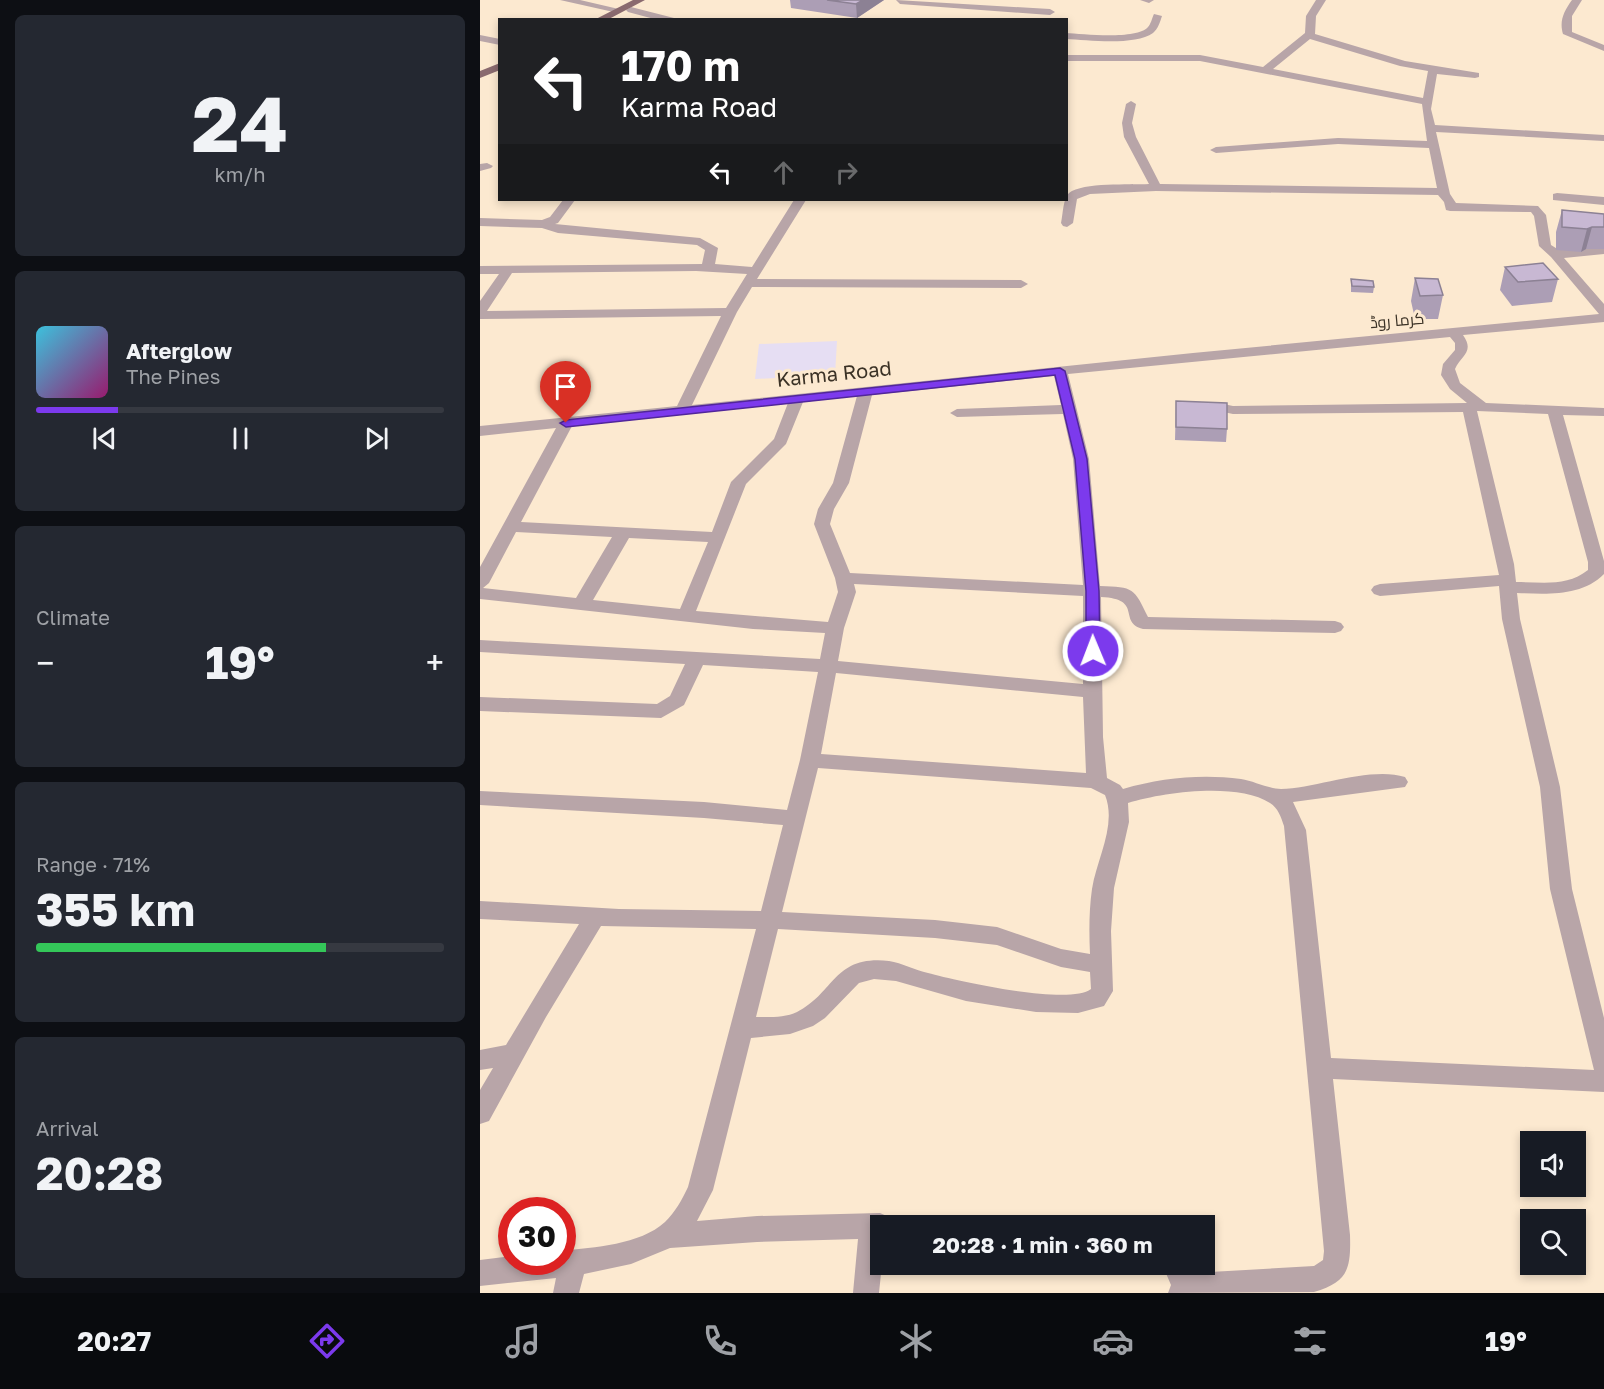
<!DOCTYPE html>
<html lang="en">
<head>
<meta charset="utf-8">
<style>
	body { margin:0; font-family:"Golos Text",Cairo,sans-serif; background:#242831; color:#f1f3f6; height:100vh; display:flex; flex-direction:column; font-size:22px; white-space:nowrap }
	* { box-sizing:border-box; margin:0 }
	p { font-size:20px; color:#9ea1a6 }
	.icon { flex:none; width:33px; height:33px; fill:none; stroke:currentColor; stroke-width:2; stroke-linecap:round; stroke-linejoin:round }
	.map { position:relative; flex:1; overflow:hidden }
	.side { display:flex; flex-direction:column; gap:15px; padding:15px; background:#0d0f14; width:480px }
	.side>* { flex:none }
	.hud { position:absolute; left:18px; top:18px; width:570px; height:183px; border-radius:0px; box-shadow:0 3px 9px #0003; background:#202124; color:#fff; overflow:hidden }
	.buttons { position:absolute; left:1040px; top:1131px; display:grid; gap:12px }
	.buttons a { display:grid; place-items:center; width:66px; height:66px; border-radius:0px; background:#171b24; box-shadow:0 3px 9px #0003; font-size:30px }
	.speed { position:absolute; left:18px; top:1197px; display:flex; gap:12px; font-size:30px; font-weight:700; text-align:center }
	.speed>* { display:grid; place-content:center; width:78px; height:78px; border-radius:50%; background:#171b24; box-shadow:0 3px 9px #0003; line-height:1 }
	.speed .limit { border:9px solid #d22; background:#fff; color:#111 }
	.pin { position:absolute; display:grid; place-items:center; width:51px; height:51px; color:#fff; margin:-62px -26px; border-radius:50% 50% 50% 0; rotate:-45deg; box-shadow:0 0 6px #0007 }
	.pin .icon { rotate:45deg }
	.me { position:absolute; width:66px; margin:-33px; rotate:359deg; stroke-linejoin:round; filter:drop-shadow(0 0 4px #0008) }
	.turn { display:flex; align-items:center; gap:21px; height:126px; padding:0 24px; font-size:27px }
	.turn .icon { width:78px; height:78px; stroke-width:2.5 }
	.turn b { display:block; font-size:42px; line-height:51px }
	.lanes { display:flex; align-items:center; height:57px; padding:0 24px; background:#0003; justify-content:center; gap:30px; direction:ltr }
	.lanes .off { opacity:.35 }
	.big { font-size:45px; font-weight:700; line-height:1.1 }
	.side .tile { flex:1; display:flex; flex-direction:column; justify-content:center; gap:9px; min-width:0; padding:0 21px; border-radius:9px; background:#242831 }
	.side .dial { align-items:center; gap:0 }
	.dial b { font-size:78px; line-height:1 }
	.song { display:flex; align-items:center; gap:18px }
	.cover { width:72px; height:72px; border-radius:9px; background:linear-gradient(135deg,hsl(190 70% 55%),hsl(320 70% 35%)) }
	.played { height:6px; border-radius:3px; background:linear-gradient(90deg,#7c3aed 20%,#363941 20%) }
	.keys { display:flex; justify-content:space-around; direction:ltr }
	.heat { display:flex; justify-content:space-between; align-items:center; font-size:33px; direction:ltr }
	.charge { height:9px; border-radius:4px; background:linear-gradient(90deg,#34c759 71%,#363941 0) }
	.trip { position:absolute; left:390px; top:1215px; width:345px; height:60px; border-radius:0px; background:#171b24; box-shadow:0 3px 9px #0003; font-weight:700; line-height:60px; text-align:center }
	.tabs { display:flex; height:96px; justify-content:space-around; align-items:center; background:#090b0e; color:#9ea1a6 }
	.tabs .icon { width:42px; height:42px }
	.tabs .selected { color:#7c3aed }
	.tabs b { font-size:27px; color:#f1f3f6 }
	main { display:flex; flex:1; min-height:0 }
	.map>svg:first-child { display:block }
	.industrial { fill:#e6def3 }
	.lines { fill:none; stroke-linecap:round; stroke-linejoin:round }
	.minor { fill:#b8a5a8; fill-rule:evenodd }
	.major { fill:#8a6a6f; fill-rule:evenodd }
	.wall { fill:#ac9eb5 }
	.shaded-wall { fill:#8c8194 }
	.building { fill:#c8b8d3; stroke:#8c8194; stroke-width:1.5 }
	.route { fill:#7c3aed; stroke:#51269a; stroke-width:1.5 }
	.labels { text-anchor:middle; stroke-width:6; stroke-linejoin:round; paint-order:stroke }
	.far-street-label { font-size:16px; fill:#3b3226; stroke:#fce9d0 }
	.street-label { font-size:20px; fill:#3b3226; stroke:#fce9d0 }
</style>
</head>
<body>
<main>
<section class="side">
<div class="tile dial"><b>24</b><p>km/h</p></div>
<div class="tile">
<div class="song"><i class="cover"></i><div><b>Afterglow</b><p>The Pines</p></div></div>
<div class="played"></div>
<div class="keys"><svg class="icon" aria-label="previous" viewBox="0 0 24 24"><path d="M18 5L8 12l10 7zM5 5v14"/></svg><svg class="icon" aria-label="pause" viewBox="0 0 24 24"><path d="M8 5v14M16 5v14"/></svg><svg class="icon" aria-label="next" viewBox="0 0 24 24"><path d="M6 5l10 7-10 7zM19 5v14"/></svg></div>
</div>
<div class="tile"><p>Climate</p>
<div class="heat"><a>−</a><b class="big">19°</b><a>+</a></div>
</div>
<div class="tile"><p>Range · 71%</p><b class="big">355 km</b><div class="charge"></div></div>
<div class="tile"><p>Arrival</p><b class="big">20:28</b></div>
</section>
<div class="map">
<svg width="1124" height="1293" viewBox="0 0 1124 1293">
	<rect width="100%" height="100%" fill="#fce9d0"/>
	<path class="industrial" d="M357,341L355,375L275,379L279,344Z"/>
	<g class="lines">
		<path class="minor" d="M80,0H100L143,10L138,13Z
			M416,0L570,9L575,12L570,15L420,4Z
			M660,0H674L669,3Z
			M836,0H846L836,16L835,34L925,61L999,73V77L995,78L957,74L951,109L955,125L1124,135V141L956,132L970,194L976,203L1058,206L1066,215L1071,245L1079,250L1124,246V254L1084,258L1124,304V322L983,335C995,352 981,355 975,369L980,383L1006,403L1124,408V416L1083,415L1124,561V574C1101,597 1067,594 1037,593L1040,619L1080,787L1092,889L1124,1018V1092L853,1079L870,1235C871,1269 868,1282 834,1292L688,1293L691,1285L682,1264H709L713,1273L834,1266L843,1260L844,1251L804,826C801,817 798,808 790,803C758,782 683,792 648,803L649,822L634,888L631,931L633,991L624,1006L598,1013L556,1012L486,1001L416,981L394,979L379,983L345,1018L333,1026L310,1034L271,1038L233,1190L217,1221L277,1216L400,1213L409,1217L413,1226H400L402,1264L399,1293H373L378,1239L277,1242L190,1248L151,1264L104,1274L99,1293H73L76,1278L0,1286V1260L32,1256V1262H82V1251C114,1247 160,1245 185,1222C195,1212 202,1200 208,1187L276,929L121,926L66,1017L9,1121L0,1124V1090L13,1068L0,1070V1050L26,1045L99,924L0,919V901L139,909L281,911L303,825L224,818L0,805V791L224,802L307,810L320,760L338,672L223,665L204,705L181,718L0,711V697L177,704L190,696L205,664L0,652V640L340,659L345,633L273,629L0,599V567L76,428L0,436V426L197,406L241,316L0,319V301L19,274H0V266L222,264L225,250L217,245L78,233L62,228L0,226V218L62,220L70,217L83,200H95L78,223L75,224L220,238L238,248L235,264L272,267L314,200H326L277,279L541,280L548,284L541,288L272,287L257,312L212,405L713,353L1119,314L1071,257L1059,246L1054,216L1051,212L970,211L966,210L964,202L958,195L676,191L610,194L597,199L593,223L587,227L583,226L581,223C583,213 583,199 589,193C603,182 650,185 669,184L644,137L642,123L646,104L651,101L656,104L652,123L656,137L680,184L957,188L949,148L858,144L736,153L730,150L736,147L858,138L947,141L942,104L720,61H586V55H720L783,67L825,33L826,16ZM830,39L920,66L948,71L943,98L793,69ZM216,271L267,274L246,308L7,311L32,273ZM970,337L975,343V350L963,364L961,375L970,389L987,403L753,406L734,402L727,406L729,409L753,414L983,412L1019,575L900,584L894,586L891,590L894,594L900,596L1019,586L1022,619L1060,787L1070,889L1114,1070L851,1058L826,830L813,802L925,787L928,782L925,777C891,766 837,788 801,789C789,789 774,781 761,779C720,774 682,778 643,789L640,785L627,778L623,737L621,597C664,599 637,622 663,629L855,633L861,631L864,627L861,623L855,621L668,617C654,588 654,587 620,586L609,459L588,374ZM574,376L581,405L477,409L470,413L477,417L583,414L593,459L603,585L370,573L350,524L354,509L369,483L392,395ZM377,396L353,483L338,509L334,524L355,578L358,592L348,622L216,611L266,484L306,444L323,402ZM308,403L294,439L251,482L232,532L41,522L92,426ZM997,411L1068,414L1108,562V570C1087,587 1062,582 1036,582L1034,564ZM36,532L132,537L96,598L3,588L9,583ZM149,538L228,542L200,609L113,600ZM374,584L603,596V684L358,661L364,628L376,592ZM356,673L603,697L606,773L341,754ZM338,768L611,788L625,795C637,825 617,858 612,889C609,910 609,932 610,954L581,949L517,927L455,920L302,912ZM298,929L455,938L517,945L581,967L610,972L611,989C589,1006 477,981 448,973C435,970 422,963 409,961C353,955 355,993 317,1012C305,1018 288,1017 276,1017Z
			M1092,0H1102L1092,16V32L1124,45V51L1083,34C1079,21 1084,11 1092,0Z
			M151,7L194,18L195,20H178L148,12L146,10Z
			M674,14L682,16C680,22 678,29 673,33C655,46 608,40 586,39V33C603,34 657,40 668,27C671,24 672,18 674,14Z
			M0,35L20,39V45L0,41Z
			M7,163L13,166L11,168L0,171V164Z
			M1077,193L1124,197V205L1073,200V194Z"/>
		<path class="major" d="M153,0H165L127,20H114Z
			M20,63V70L0,78V71Z"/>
	</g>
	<path class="wall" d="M310,0H404L377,18L311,8Z
		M1082,210L1124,214V249H1106L1101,252L1076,250V232Z
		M1025,267L1078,279L1072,302L1032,306L1020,290Z
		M935,278L963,295L958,319H935L931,301Z
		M871,279L894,287L893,293L871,292Z
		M696,401L747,429L746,442L695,440Z"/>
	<path class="shaded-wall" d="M383,0H404L377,18L376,4Z
		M1112,227L1106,249L1101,252L1107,229Z"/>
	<path class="building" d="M347,0H383L376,4Z
		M1082,210L1124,214V227H1112L1107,229L1082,227Z
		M1063,263L1078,279L1038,282L1025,267Z
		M935,278L958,279L963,295L940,296Z
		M871,279L893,281L894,287L872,286Z
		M696,401L747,403V429L696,427Z"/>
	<path class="route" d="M580,368L585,371L607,459L619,591L620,651L613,656L606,651V591L595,459L575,375L86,427L80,423L86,420Z"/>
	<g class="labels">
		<g class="far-street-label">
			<text transform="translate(917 320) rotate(-5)" y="6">کرما روڈ</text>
		</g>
		<g class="street-label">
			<text transform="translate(354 374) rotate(-6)" y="7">Karma Road</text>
		</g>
	</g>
</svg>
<div class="buttons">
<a><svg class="icon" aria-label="sound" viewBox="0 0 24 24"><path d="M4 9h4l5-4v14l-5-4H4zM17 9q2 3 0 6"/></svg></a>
<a><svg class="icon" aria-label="search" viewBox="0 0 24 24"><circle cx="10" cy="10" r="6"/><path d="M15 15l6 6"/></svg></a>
</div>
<div class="speed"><div class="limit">30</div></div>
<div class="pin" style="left:86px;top:423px;background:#d93025"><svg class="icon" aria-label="arrive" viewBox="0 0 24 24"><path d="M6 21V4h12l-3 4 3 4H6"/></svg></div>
<svg class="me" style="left:613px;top:651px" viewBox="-20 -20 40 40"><circle r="17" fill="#7c3aed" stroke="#fff" stroke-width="3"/><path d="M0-11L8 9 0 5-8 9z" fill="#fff"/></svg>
<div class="trip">20:28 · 1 min · 360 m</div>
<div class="hud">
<div class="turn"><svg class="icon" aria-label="left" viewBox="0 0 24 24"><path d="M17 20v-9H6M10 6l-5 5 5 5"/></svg><div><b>170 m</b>Karma Road</div></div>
<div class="lanes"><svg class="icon" aria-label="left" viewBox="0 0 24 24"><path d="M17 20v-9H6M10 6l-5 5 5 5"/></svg><svg class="icon off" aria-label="ahead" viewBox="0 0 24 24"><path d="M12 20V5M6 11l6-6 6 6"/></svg><svg class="icon off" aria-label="right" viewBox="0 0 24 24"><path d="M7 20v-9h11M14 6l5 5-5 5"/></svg></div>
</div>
</div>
</main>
<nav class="tabs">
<b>20:27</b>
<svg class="icon selected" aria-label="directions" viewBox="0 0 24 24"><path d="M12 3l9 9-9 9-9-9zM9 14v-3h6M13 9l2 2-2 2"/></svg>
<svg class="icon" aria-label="music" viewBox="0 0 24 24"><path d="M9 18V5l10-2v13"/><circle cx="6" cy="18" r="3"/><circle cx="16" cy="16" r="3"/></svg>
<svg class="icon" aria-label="phone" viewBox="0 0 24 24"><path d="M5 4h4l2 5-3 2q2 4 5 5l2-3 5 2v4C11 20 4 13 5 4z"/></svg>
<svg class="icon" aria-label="climate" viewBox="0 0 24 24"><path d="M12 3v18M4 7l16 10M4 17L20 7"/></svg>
<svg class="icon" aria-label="car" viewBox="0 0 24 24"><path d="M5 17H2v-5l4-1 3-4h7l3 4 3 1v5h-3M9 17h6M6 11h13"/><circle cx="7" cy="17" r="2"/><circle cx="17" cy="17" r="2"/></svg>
<svg class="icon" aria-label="filters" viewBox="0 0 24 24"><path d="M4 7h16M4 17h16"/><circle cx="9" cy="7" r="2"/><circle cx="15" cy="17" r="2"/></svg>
<b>19°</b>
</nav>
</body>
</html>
